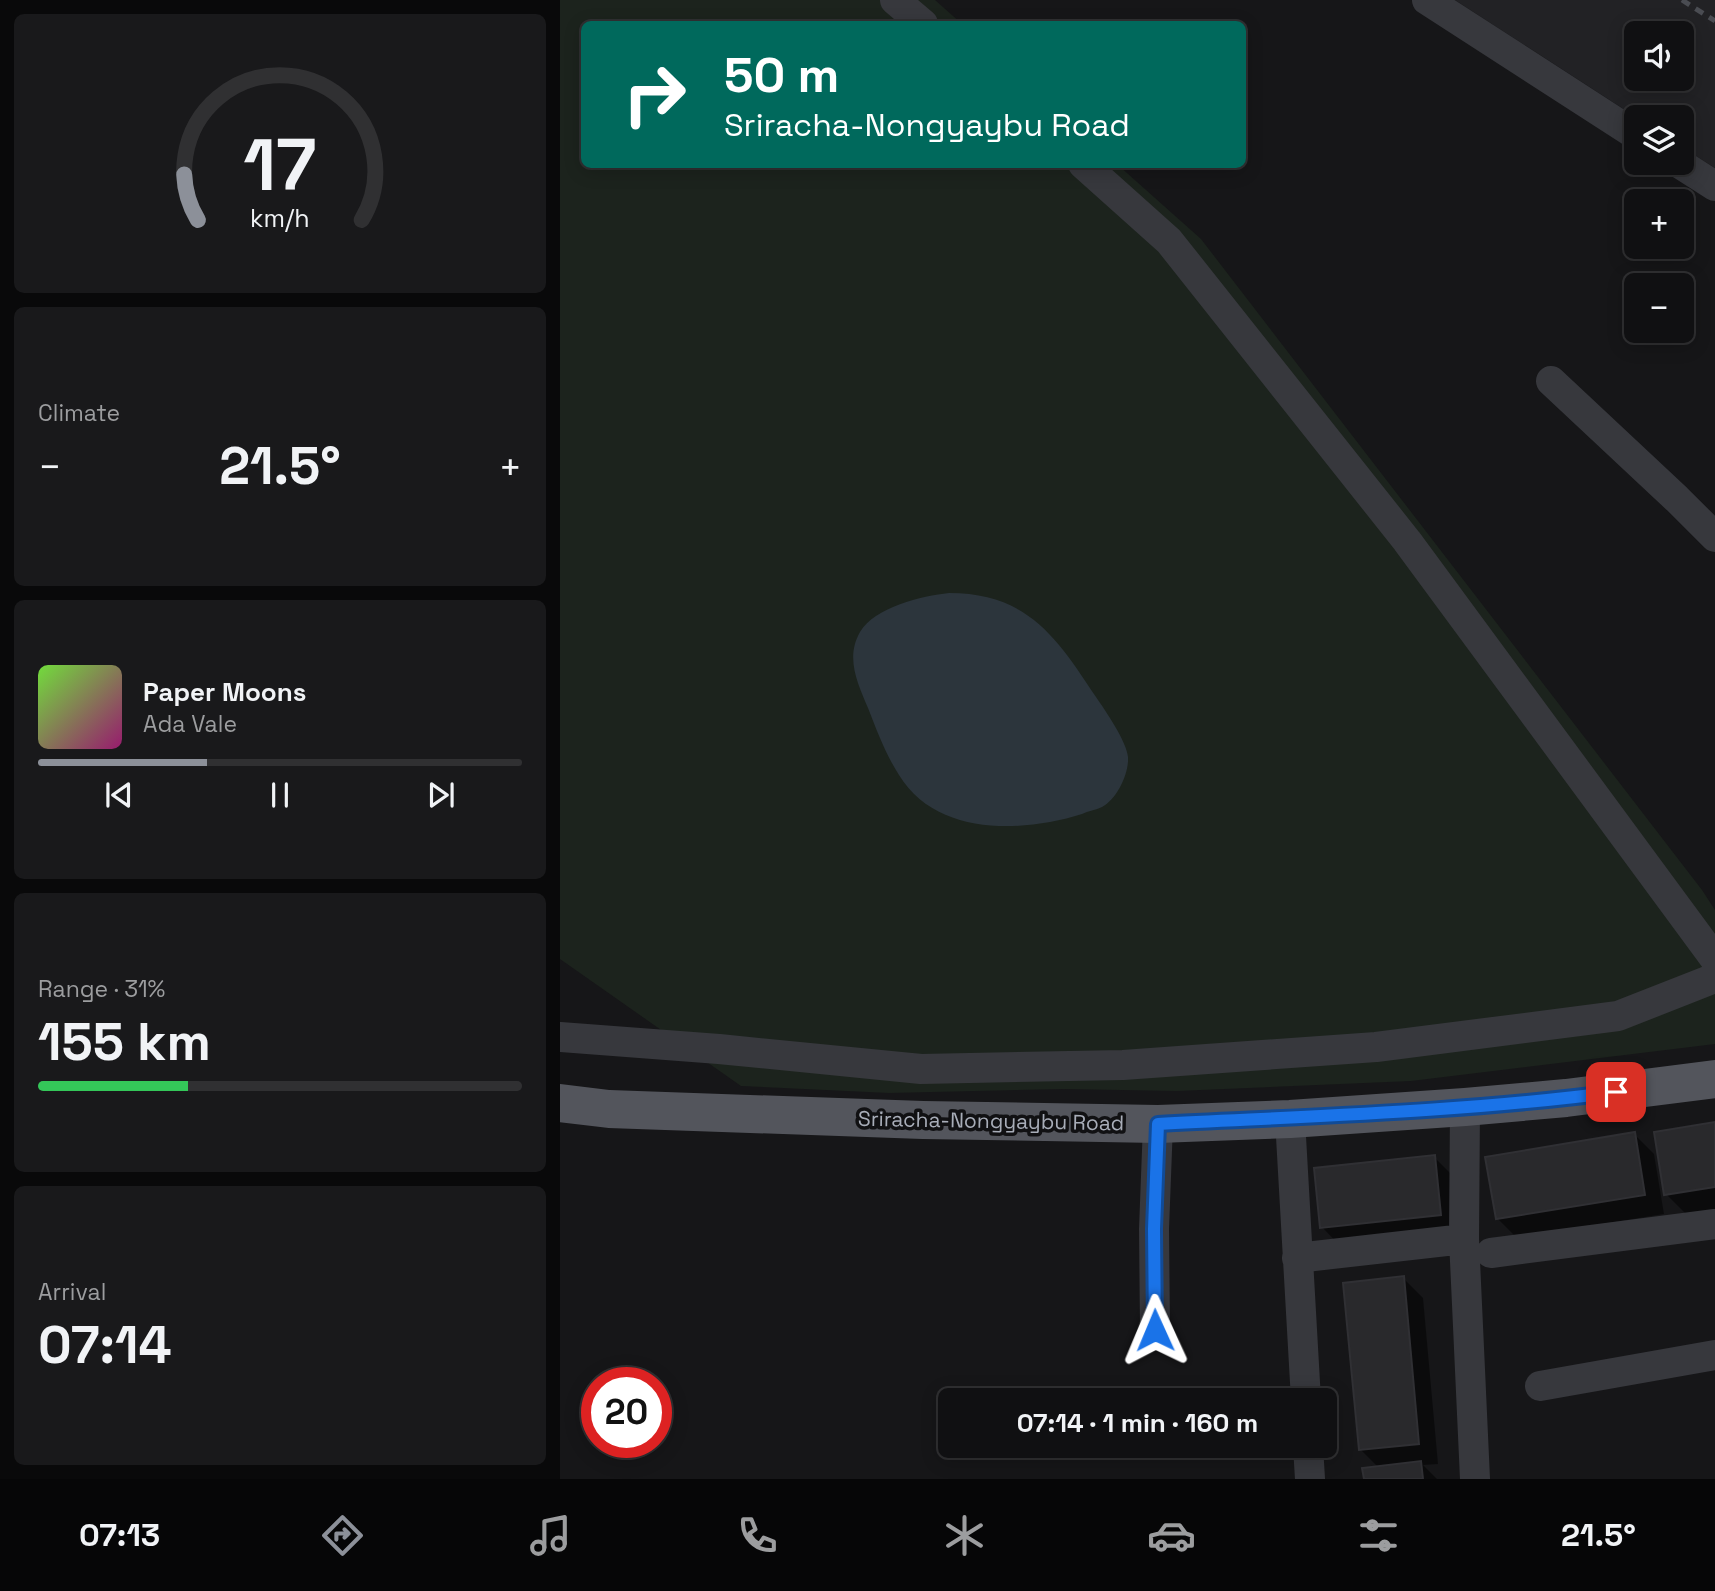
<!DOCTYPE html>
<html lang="en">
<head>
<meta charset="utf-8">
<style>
	body { margin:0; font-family:"Space Grotesk",sans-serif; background:#19191b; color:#f1f3f6; height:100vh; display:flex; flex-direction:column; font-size:26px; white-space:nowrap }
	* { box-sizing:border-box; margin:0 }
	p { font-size:23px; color:#9c9d9f }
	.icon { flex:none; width:38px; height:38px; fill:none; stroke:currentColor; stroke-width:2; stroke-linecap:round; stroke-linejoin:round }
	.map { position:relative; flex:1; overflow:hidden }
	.side { display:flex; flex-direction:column; gap:14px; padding:14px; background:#09090a; width:560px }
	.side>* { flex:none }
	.hud { position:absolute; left:21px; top:21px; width:665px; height:147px; border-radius:10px; box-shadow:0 4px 18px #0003,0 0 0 2px #303032; background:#00695c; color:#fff; overflow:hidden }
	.fabs { position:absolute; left:1064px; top:21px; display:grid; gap:14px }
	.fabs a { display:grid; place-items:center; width:70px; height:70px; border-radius:10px; background:#101012; box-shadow:0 4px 18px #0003,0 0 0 2px #303032; font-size:35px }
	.speed { position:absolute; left:21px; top:1367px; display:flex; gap:14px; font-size:35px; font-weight:700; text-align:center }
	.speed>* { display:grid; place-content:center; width:91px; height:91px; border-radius:50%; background:#101012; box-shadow:0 4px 18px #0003,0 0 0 2px #303032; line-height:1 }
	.speed .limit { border:10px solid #d22; background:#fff; color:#111 }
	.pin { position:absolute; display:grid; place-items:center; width:60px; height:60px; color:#fff; margin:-30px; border-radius:14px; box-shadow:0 4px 10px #0006 }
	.me { position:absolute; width:77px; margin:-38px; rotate:359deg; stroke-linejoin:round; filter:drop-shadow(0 0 5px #0008) }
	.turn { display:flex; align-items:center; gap:24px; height:147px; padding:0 28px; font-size:32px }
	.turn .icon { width:91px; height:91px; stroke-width:2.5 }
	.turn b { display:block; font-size:49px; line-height:60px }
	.big { font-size:52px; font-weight:700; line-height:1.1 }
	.side .widget { flex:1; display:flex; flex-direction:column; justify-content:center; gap:10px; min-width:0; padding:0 24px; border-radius:10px; background:#19191b }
	.side .dial { align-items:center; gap:0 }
	.dial svg { height:182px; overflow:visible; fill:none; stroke:#303032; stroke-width:7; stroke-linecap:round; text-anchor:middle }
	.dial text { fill:#f1f3f6; stroke:none }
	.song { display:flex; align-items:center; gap:21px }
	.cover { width:84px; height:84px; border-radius:10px; background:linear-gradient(135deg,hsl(100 70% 55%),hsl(320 70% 35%)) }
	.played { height:7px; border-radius:4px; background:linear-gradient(90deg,#8c9099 35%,#303032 35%) }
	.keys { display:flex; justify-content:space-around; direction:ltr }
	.heat { display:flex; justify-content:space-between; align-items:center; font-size:38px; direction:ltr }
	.charge { height:10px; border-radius:5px; background:linear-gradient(90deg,#34c759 31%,#303032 0) }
	.trip { position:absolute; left:378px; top:1388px; width:399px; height:70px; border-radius:10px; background:#101012; box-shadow:0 4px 18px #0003,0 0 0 2px #303032; font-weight:700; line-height:70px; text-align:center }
	.menu { display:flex; height:112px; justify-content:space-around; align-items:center; background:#060607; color:#9c9d9f }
	.menu .icon { width:49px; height:49px }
	.menu .active { color:#8c9099 }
	.menu b { font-size:32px; color:#f1f3f6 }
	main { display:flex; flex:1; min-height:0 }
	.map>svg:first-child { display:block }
	.built { fill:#222225; fill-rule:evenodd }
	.green { fill:#1c231d }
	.water { fill:#2c353c }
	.shadow { fill:#0007 }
	.building { fill:#29292c; stroke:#303034; stroke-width:2 }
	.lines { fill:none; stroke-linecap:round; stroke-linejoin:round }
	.minor { stroke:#37383d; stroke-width:30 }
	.major { stroke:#53555c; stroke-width:38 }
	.rail { stroke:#4a4c52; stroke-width:5; stroke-dasharray:9 7; stroke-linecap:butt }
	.route-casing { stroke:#114b97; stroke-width:18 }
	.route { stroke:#1a73e8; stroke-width:12 }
	.labels { text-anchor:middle; stroke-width:7; stroke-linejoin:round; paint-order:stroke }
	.street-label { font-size:21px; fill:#a8adb8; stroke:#111113 }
</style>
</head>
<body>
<main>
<section class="side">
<div class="widget dial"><svg viewBox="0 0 100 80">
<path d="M14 69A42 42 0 1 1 86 69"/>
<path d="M14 69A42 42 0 0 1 8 49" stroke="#8c9099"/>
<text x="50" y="56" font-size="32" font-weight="700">17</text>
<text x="50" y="72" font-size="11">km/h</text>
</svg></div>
<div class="widget"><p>Climate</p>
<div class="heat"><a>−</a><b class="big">21.5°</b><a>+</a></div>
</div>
<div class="widget">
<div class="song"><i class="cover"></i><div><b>Paper Moons</b><p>Ada Vale</p></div></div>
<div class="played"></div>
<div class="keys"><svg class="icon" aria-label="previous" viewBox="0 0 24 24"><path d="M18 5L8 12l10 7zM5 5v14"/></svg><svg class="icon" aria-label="pause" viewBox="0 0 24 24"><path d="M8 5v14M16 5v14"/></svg><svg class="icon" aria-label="next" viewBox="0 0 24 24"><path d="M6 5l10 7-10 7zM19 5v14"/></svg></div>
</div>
<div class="widget"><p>Range · 31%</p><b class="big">155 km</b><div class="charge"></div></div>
<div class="widget"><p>Arrival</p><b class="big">07:14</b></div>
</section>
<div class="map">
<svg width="1155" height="1479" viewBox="0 0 1155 1479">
	<rect width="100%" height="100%" fill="#161618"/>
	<path class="built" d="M895,0H1155V168L1122,147V117H1076ZM1076,33H1122V79H1076Z"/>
	<path class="green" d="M0,0H375L402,24H24V164L558,165L641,239L1142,890L1155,910V1044L851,1081L617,1091L504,1089L329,1093L181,1086L0,959Z"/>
	<path class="water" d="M389,593C468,593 497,638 536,697C545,710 567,742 568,757C569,774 557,799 542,807C536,810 528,811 522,814C462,833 376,836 339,775C326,755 317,731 308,708C298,684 285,658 300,632C315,607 362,596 389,593Z"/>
	<path class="shadow" d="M1155,1124V1209L1126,1214L1106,1194Z
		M1074,1134L1094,1154L1104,1214L957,1238L937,1218Z
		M874,1157L894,1177L900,1235L781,1247L762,1227Z
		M843,1278L863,1298L878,1464L863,1465L877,1479H805L819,1468L800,1449Z"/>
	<path class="building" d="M1155,1122V1187L1104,1195L1094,1132Z
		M1075,1132L1085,1195L936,1219L925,1157Z
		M875,1155L881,1215L760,1228L754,1168Z
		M844,1276L859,1444L799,1450L783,1283Z
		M861,1461L863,1479H804L802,1468Z"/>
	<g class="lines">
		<path class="minor" d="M335,0L363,24
			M867,0L1076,135
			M1119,163L1155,186
			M523,164L609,241L847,541L1155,959
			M991,381L1117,499L1155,537
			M0,1037L159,1049L361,1069L563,1065L816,1047L1058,1016L1155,978
			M905,1107L904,1239L915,1479
			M730,1119L746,1400
			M931,1253L1155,1224
			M737,1258L904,1239
			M595,1330L594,1229L598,1124
			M980,1386L1155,1355
			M748,1446L750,1479"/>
		<path class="major" d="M0,1103L49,1109L363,1120L598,1124L730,1119L905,1107L1006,1098L1155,1079"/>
		<path class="rail" d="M1122,0L1155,21"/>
	</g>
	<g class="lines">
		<g class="route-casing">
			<path id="route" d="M595,1330L594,1229L598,1124C751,1116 904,1112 1056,1092"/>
		</g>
		<use href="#route" class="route"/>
	</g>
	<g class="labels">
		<g class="street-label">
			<text transform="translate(431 1121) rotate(1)" y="7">Sriracha-Nongyaybu Road</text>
		</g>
	</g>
</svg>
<div class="fabs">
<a><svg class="icon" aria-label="sound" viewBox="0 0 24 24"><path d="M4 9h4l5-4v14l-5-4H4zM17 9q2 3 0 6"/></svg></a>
<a><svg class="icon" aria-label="layers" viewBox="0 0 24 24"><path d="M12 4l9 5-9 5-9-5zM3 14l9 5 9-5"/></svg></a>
<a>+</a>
<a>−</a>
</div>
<div class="speed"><div class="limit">20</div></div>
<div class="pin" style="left:1056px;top:1092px;background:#d93025"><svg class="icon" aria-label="arrive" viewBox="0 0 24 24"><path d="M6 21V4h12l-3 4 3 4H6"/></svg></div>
<svg class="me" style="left:595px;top:1330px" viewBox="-20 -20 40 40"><path d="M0-17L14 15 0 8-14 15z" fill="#1a73e8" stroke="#fff" stroke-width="4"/></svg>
<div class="trip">07:14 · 1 min · 160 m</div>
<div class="hud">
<div class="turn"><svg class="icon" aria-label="right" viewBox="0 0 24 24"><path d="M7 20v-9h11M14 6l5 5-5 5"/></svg><div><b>50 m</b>Sriracha-Nongyaybu Road</div></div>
</div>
</div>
</main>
<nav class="menu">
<b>07:13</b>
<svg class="icon active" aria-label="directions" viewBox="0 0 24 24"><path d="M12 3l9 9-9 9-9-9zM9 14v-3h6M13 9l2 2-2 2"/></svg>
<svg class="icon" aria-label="music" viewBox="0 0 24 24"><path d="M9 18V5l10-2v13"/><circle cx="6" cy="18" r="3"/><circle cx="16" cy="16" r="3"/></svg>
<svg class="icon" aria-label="phone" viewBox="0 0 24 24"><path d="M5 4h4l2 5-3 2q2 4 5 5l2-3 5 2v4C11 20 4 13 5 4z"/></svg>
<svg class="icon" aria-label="climate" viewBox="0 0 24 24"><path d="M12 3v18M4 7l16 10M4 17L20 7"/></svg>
<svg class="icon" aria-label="car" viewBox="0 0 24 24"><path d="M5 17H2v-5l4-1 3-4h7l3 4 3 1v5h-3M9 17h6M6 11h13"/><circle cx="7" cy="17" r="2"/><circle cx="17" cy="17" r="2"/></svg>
<svg class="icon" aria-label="filters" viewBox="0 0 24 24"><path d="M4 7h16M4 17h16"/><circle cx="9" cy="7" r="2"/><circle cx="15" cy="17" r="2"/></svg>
<b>21.5°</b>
</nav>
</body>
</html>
